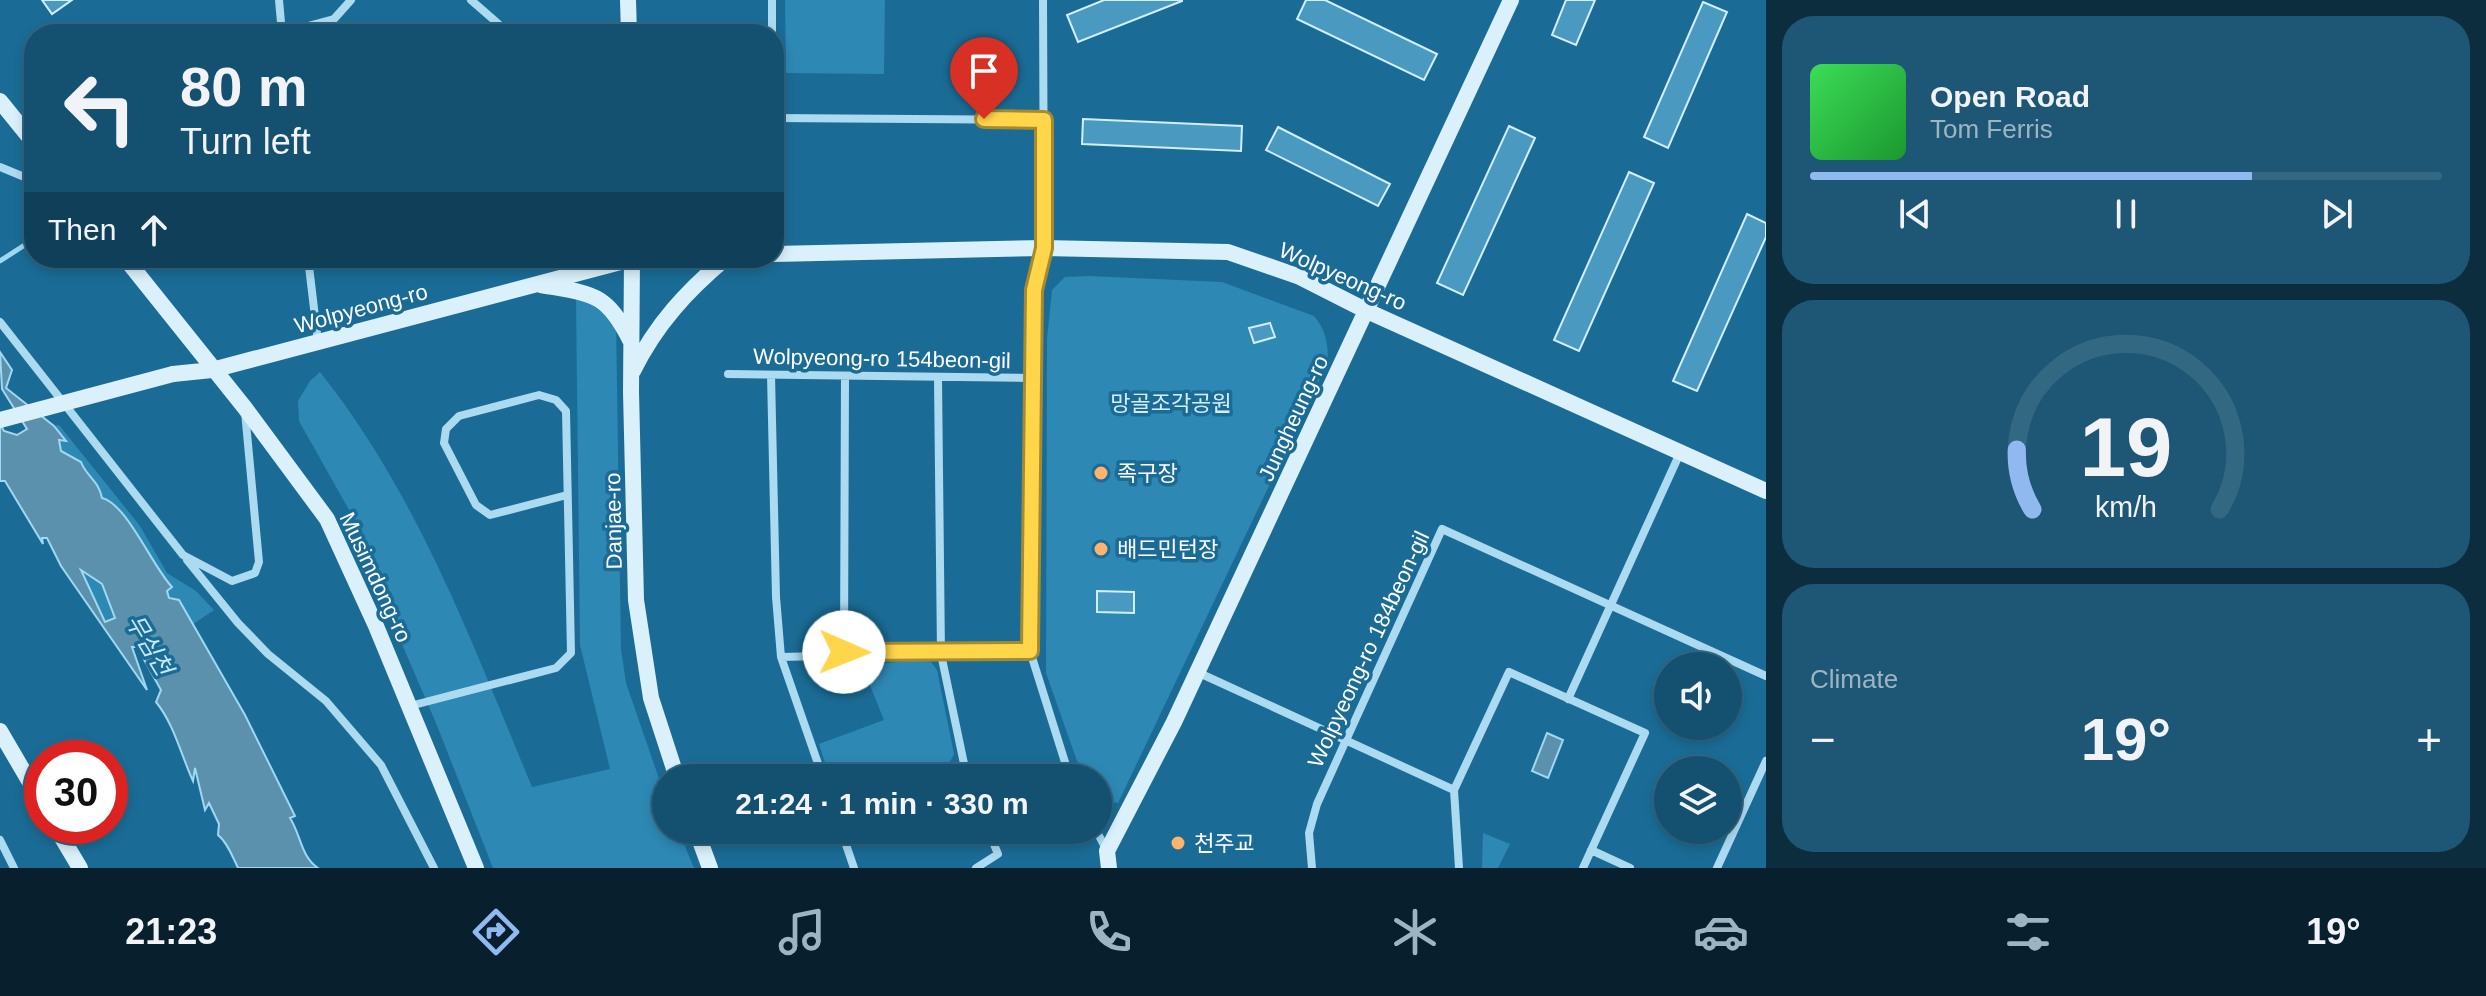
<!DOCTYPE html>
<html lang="en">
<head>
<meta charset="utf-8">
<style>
	body { margin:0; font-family:Helvetica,"Noto Sans KR",sans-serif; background:#1d5775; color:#f1f3f6; height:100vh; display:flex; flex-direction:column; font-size:30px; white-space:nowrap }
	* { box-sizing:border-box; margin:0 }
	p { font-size:26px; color:#9db5c3 }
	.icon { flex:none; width:44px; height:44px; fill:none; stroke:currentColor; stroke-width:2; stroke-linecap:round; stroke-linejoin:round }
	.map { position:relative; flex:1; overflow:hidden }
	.sheet { display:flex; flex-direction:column; gap:16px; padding:16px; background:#0b2d3e; width:720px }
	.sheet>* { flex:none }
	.hud { position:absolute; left:24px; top:24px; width:760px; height:244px; border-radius:32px; box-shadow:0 4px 12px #0003,0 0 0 2px #336883; background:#145170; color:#f1f3f6; overflow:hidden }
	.controls { position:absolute; left:1654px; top:652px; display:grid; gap:16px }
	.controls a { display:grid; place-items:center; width:88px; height:88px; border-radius:50%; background:#145170; box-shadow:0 4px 12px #0003,0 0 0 2px #336883; font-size:40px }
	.speed { position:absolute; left:24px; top:740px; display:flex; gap:16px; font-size:40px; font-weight:700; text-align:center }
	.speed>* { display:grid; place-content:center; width:104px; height:104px; border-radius:50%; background:#145170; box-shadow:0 4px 12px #0003,0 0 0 2px #336883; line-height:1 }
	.speed .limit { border:12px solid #d22; background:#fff; color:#111 }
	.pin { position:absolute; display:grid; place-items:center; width:68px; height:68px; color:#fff; margin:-82px -34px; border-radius:50% 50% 50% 0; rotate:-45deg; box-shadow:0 0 8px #0007 }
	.pin .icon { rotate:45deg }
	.me { position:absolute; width:88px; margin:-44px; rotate:91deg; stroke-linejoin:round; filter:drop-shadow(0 0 6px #0008) }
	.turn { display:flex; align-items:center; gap:28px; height:168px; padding:0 24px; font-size:36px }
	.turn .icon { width:104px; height:104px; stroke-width:2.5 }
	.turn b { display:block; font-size:56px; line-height:68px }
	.then { display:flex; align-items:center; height:76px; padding:0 24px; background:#0003; gap:16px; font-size:30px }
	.big { font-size:60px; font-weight:800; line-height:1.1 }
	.sheet .widget { flex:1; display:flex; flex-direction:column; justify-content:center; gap:12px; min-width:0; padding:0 28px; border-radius:32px; background:#1d5775 }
	.sheet .dial { align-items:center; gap:0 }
	.dial svg { height:208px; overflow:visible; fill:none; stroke:#336883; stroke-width:7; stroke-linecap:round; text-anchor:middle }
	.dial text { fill:#f1f3f6; stroke:none }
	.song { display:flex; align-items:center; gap:24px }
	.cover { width:96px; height:96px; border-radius:12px; background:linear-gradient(135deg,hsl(130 70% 55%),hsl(130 70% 35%)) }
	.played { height:8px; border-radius:4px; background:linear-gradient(90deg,#90b9f0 70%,#336883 70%) }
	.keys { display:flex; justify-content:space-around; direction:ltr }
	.heat { display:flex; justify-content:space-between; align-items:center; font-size:44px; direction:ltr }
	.trip { position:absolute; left:652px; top:764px; width:460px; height:80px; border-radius:40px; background:#145170; box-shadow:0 4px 12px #0003,0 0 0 2px #336883; font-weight:800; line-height:80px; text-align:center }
	.tab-bar { display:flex; height:128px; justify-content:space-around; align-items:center; background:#08202d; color:#9db5c3 }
	.tab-bar .icon { width:56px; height:56px }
	.tab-bar .selected { color:#90b9f0 }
	.tab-bar b { font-size:36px; color:#f1f3f6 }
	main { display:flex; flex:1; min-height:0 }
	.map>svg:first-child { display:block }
	.green { fill:#2d88b4 }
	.water { fill:#5b91ad; stroke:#9fd8f2; stroke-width:2; fill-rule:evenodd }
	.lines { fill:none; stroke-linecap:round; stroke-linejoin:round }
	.stream { stroke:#9fd8f2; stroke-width:5 }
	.building { fill:#4a99c0; stroke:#d3eefb; stroke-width:2 }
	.street { stroke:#acdaf0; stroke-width:8 }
	.secondary { stroke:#daf0fb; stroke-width:16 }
	.secondary-bridge { stroke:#daf0fb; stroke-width:16 }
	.route-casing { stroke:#a68a30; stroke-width:20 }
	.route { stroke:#ffd54a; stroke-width:14 }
	.poi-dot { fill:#ffb36b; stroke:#1a6c96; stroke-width:3 }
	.labels { text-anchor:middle; stroke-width:7; stroke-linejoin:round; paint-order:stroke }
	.street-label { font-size:22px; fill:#fff; stroke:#1a6c96 }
	.park-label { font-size:22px; fill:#d3eefb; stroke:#1a6c96 }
	.poi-label { font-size:22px; fill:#fff; stroke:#1a6c96; text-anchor:start }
	.water-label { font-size:24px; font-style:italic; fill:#c7e9f9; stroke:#1a6c96 }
</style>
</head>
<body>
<main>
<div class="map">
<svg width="1766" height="868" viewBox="0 0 1766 868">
	<rect width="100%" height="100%" fill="#1a6c96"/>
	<path class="green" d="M785,0H885L884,74L786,73Z
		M1089,276L1222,282L1314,316C1326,330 1328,344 1328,362L1118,803L1098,799V778H1083L1046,673L1047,339L1052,290L1065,277Z
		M586,296L616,321L621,649L626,683L666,799V830H678L694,868H493L436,723L361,549L353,517L299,421L298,401L310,381L320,372C418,495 472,643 532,787L610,769L580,645L576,298Z
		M59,425L140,526L167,573L196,591L214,610L192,625L179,600L169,598L166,591L171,586C145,560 135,516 102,498C97,472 73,471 60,450C56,443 58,434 54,426Z
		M80,570L102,584L115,618L106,623Z
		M913,660L931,662L937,670L954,754C939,791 865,778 830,778L819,744L884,720L862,666Z
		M1483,833L1510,844L1498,868H1482Z"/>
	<path class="water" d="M0,352L12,370L6,388L54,426L66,441L59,440L61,451L81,462C86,476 99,481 102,498C127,504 152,566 172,587L167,591L169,598L179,600L245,715L295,816L290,818C301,835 301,857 318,868H238C233,858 228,843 218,835L219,824L209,803L205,810L195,768L193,781C181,755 174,724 156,702L161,690L137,647H132L147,690L61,566L47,538H42L43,544L5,481H0V424L4,431L17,435L27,429L2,389ZM81,570L102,584L115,618L105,622Z
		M1547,733L1563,740L1548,778L1532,771Z"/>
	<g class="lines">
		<path class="stream" d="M0,261L34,239"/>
	</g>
	<path class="building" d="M42,0H72L52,14Z
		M1104,0H1182V1L1078,42L1067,15Z
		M1306,0H1325L1437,54L1424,80L1297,19Z
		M1566,0H1595L1576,45L1552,35Z
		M1703,2L1727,12L1668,148L1644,137Z
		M1083,119L1242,126L1241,151L1082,144Z
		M1509,126L1535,138L1463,295L1437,283Z
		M1278,127L1390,184L1378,206L1266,150Z
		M1629,172L1654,183L1579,351L1554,340Z
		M1747,214L1766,223V237L1697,391L1673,381Z
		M1270,323L1275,337L1254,343L1249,328Z
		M1097,591L1134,592V613L1097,612Z"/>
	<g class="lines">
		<path class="street" d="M279,0L282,34
			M471,0L510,34
			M1043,0L1044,248L1034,290L1030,651L1070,778
			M282,33L334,19L351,0
			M772,34V0
			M774,118L1044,120
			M0,167L34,181
			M308,258L318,342
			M0,322L183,555L232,581L255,573L259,562L245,412
			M728,374L1035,378
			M771,375L776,597L781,657L823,778
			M938,379L941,654L967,778
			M187,560L238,623L268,654L326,701L381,765L434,868
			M844,652L845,376
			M781,657L1030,651
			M1197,672L1454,790
			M1568,699L1680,453
			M410,706L556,668L571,653L566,411L556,400L539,395L459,416L446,429L444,443L476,505L490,515L567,495
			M945,778L962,767
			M841,830L854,868
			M1096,830L1107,851
			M844,839L859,830
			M0,840L14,868
			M1591,850L1630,868
			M976,868L998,854L988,830
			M1312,868L1309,833L1317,804L1442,529L1766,676
			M1459,868L1454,790L1509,672L1645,733L1583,868
			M1717,868L1766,761"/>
		<path class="secondary" d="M628,0L629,34
			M0,101L34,143
			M774,254L1044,248L1228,252L1300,277L1367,311L1766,491
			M125,258L245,408L327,519L376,626L476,868
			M632,258L631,392L636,600L651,698L677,778
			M541,285C592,294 606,292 630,340
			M633,371C656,324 687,291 726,258
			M173,374L212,370L632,259L653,258
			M0,731L42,803
			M55,826L80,868
			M696,830L710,868
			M1109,868L1107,851L1174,722L1511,0"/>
		<path class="secondary-bridge" d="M0,420L173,374"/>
	</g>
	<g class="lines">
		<g class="route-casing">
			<path id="route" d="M844,652L1030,651L1034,290L1044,248V120L984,119"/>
		</g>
		<use href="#route" class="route"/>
	</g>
	<g class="poi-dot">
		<circle cx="1101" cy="473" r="8"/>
		<circle cx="1101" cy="549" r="8"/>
		<circle cx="1178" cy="843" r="8"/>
	</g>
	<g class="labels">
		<g class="street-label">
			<text transform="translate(1343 276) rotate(24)" y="8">Wolpyeong-ro</text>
			<text transform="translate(361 308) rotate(-15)" y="8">Wolpyeong-ro</text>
			<text transform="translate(882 358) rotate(1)" y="8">Wolpyeong-ro 154beon-gil</text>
			<text transform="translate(1293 418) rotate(-65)" y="8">Jungheung-ro</text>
			<text transform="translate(613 521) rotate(-91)" y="8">Danjae-ro</text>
			<text transform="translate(376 577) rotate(65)" y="8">Musimdong-ro</text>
			<text transform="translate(1368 649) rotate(-65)" y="8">Wolpyeong-ro 184beon-gil</text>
		</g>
		<g class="park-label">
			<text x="1171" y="411">망골조각공원</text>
		</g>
		<g class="poi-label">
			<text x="1117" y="481">족구장</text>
			<text x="1117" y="557">배드민턴장</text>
			<text x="1194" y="851">천주교</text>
		</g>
		<g class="water-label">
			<text transform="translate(149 645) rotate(59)" y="8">무심천</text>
		</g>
	</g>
</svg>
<div class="controls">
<a><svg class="icon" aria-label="sound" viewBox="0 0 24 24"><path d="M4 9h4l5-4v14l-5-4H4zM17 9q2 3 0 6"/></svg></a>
<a><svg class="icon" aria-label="layers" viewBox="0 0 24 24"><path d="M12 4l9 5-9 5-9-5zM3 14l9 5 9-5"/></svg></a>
</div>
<div class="speed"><div class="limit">30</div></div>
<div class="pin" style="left:984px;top:119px;background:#d93025"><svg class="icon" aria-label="arrive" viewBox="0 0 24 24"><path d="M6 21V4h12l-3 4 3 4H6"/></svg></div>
<svg class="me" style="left:844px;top:652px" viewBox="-20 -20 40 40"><circle r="19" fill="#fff"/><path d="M0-13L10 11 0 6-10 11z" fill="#ffd54a"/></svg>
<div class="trip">21:24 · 1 min · 330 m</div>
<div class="hud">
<div class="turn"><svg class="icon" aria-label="left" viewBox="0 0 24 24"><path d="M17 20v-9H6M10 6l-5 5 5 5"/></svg><div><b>80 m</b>Turn left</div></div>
<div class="then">Then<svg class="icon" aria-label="ahead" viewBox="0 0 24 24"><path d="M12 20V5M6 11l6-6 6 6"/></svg></div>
</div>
</div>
<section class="sheet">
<div class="widget">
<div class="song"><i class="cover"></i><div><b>Open Road</b><p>Tom Ferris</p></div></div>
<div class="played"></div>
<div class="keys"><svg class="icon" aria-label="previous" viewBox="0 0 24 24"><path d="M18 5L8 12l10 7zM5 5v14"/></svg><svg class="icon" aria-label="pause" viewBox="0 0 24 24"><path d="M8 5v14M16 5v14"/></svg><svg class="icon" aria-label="next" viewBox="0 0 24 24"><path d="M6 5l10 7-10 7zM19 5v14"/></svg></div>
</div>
<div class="widget dial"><svg viewBox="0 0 100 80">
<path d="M14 69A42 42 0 1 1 86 69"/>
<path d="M14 69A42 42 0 0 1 8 46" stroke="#90b9f0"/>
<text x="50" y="56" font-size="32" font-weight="700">19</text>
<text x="50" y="72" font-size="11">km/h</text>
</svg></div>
<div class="widget"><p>Climate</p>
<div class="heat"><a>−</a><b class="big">19°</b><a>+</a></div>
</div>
</section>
</main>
<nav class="tab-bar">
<b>21:23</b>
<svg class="icon selected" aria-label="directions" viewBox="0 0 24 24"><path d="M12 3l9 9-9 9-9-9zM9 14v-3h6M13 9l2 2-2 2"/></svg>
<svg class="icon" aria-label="music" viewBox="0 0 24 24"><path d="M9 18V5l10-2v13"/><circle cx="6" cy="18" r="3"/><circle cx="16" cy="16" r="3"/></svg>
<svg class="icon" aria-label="phone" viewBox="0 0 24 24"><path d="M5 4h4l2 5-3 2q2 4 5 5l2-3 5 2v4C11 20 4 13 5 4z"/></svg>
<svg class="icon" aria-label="climate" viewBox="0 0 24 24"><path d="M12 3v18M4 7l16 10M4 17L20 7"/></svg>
<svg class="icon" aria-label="car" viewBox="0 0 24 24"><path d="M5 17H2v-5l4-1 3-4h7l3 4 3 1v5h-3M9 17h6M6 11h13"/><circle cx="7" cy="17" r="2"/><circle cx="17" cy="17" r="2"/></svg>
<svg class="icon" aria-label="filters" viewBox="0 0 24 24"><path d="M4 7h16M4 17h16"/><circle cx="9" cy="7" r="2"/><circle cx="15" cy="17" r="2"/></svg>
<b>19°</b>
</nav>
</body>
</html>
